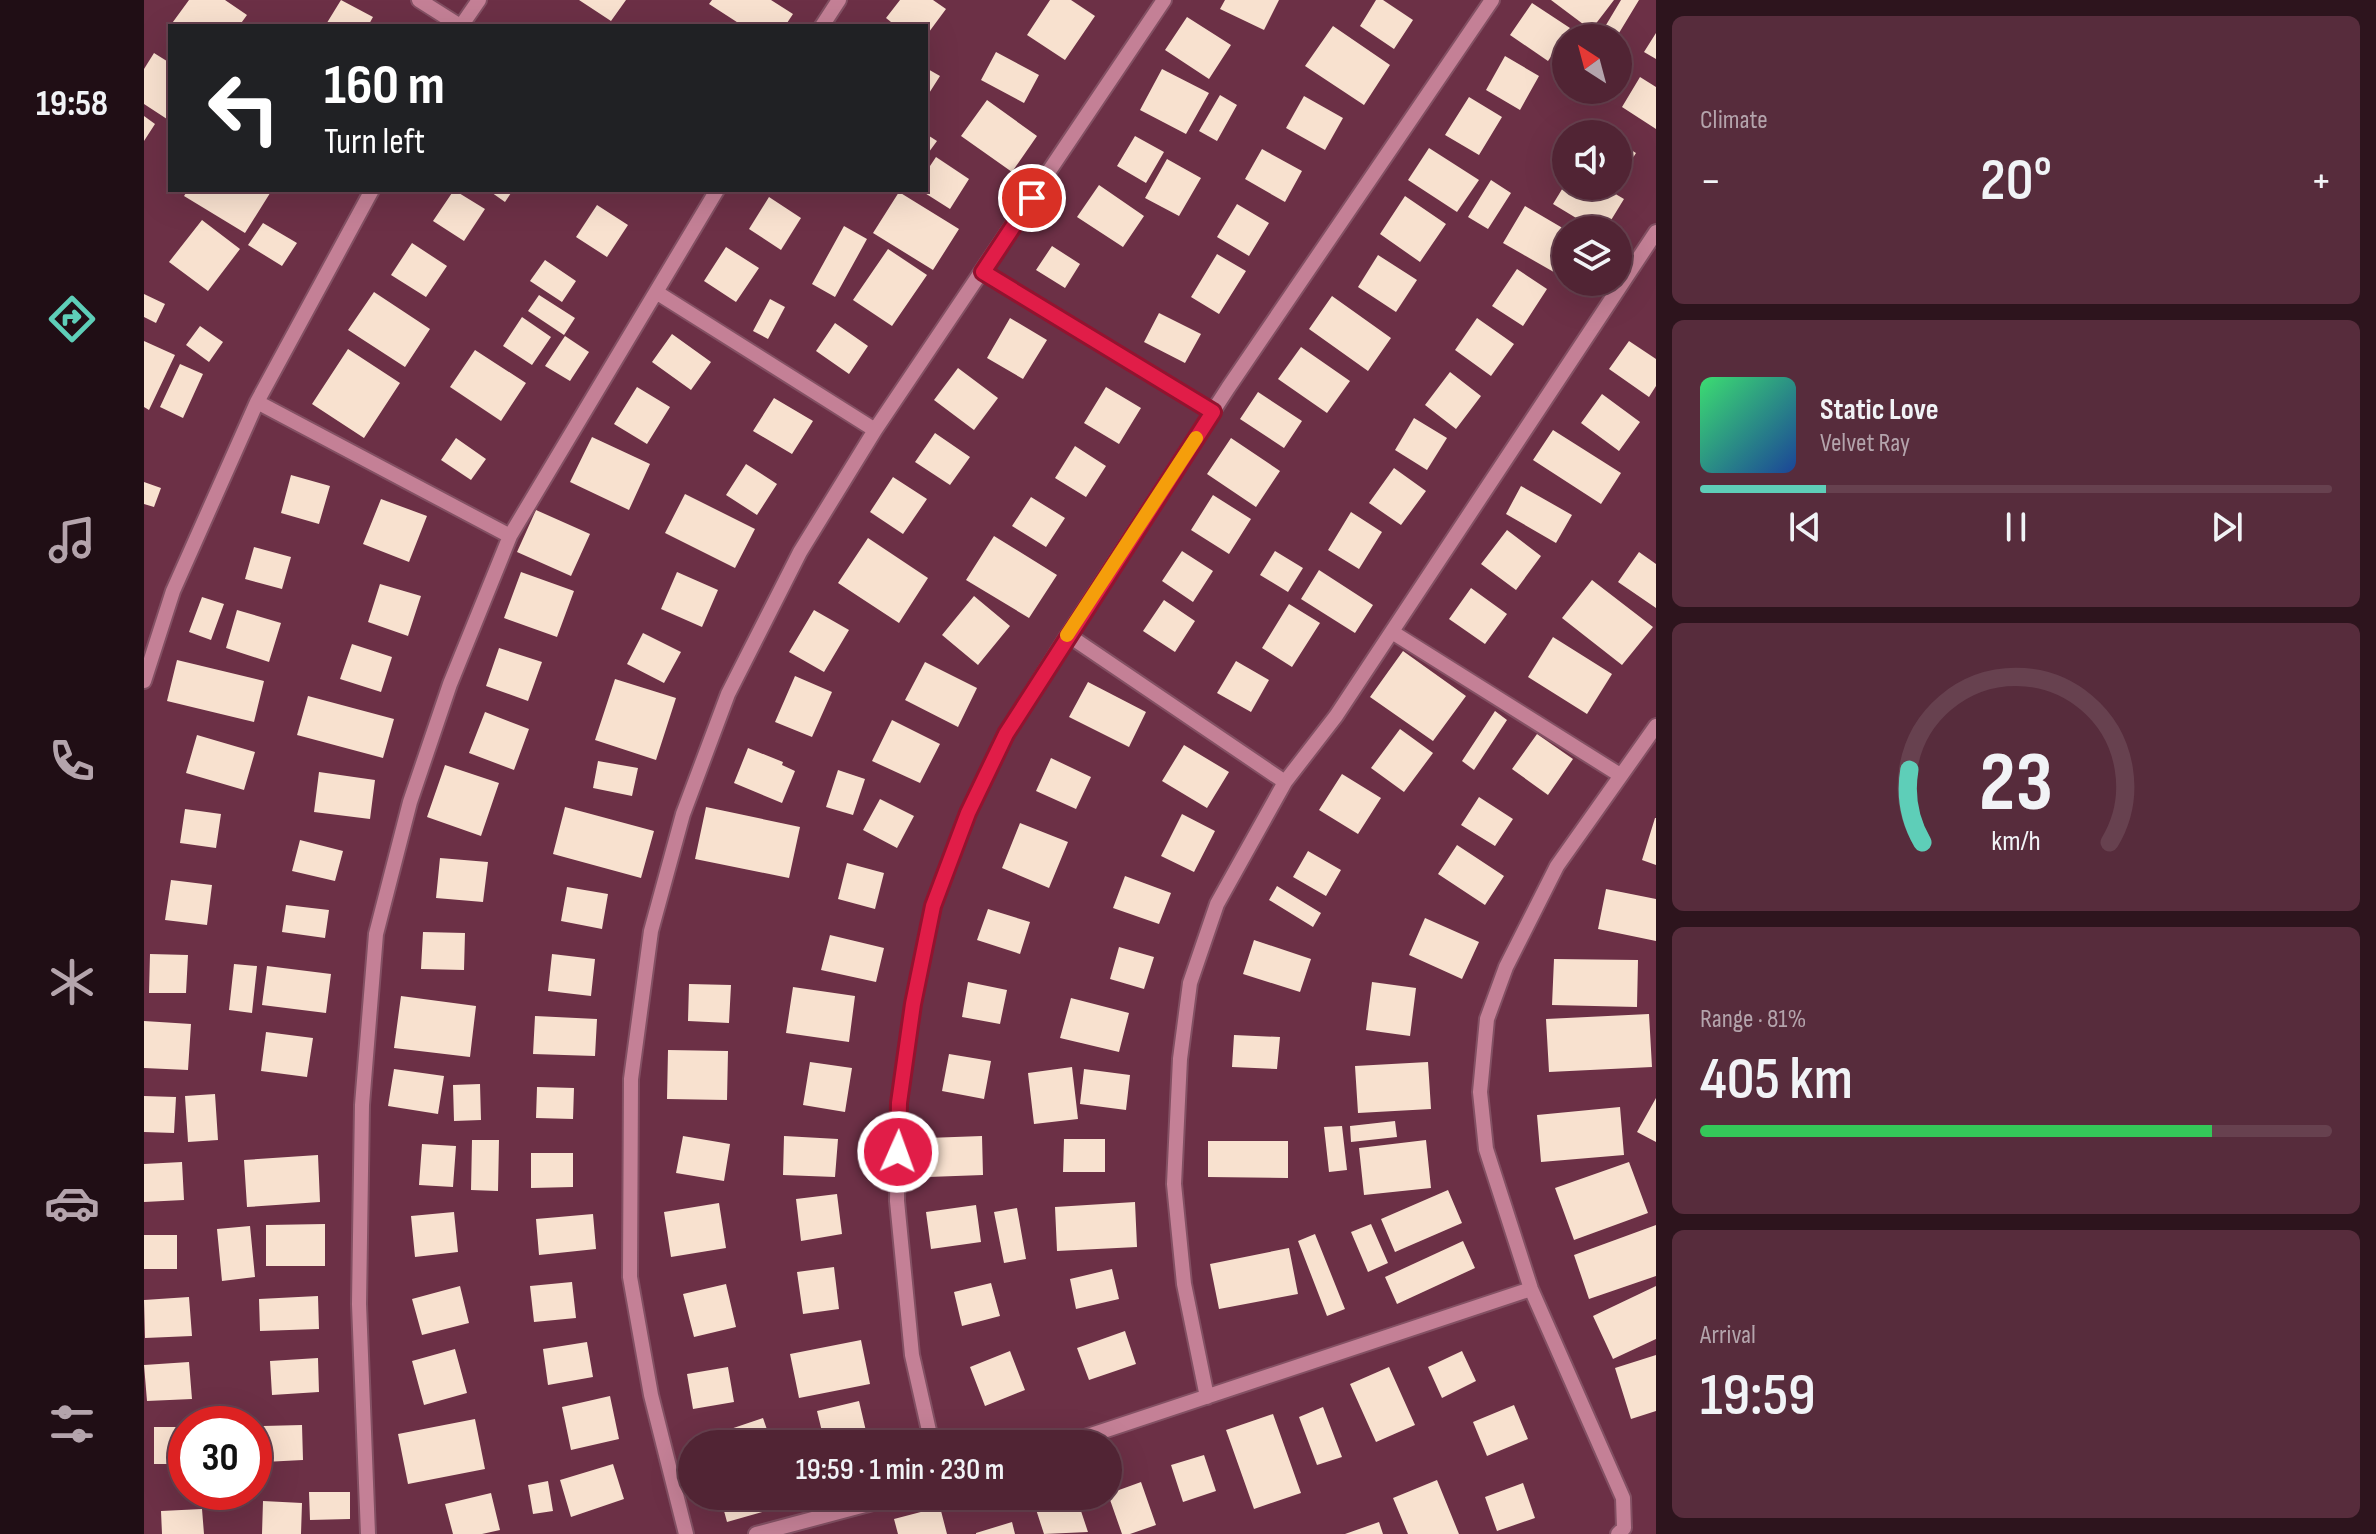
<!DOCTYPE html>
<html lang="en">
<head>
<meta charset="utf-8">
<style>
	body { margin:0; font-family:"Sofia Sans Condensed",sans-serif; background:#572c3c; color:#f1f3f6; height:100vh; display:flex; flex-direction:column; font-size:30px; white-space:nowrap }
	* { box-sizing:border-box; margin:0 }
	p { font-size:26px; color:#b4a4ac }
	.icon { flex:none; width:44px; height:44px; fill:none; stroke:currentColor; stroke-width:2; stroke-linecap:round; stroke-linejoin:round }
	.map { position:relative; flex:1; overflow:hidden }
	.drawer { display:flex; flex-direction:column; gap:16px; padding:16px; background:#2d141d; width:720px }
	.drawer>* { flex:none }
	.top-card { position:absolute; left:24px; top:24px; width:760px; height:168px; border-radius:0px; box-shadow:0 8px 32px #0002,0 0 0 2px #67414f; background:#202124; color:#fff; overflow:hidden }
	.needle { width:52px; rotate:324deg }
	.tools { position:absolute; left:1408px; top:24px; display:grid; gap:16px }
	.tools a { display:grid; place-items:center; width:80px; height:80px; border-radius:50%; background:#512434; box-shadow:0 8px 32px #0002,0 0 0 2px #67414f; font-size:40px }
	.speed { position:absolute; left:24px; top:1406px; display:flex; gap:16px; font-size:40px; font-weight:700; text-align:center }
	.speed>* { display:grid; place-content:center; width:104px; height:104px; border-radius:50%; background:#512434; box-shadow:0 8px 32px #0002,0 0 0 2px #67414f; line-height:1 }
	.speed .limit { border:12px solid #d22; background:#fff; color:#111 }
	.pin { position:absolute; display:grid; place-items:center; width:68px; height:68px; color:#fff; margin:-34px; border:4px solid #fff; border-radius:50%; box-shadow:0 2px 8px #0007 }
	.me { position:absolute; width:88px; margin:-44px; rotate:2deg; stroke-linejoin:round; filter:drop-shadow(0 0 6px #0008) }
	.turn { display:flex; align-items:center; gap:28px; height:168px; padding:0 24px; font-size:36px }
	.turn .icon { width:104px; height:104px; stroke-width:2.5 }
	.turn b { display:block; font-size:56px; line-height:68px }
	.big { font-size:60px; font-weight:600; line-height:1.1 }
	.drawer .tile { flex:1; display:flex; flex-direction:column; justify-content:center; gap:12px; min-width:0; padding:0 28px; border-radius:12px; background:#572c3c }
	.drawer .dial { align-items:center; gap:0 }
	.dial svg { height:208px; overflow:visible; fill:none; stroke:#67414f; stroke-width:7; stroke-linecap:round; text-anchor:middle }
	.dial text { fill:#f1f3f6; stroke:none }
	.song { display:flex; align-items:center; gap:24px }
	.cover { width:96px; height:96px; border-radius:12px; background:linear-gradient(135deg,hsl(140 70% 55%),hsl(220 70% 35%)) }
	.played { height:8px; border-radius:4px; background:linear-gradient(90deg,#5eceb8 20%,#67414f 20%) }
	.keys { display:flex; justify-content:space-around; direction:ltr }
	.heat { display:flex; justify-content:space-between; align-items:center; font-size:44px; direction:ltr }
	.charge { height:12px; border-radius:6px; background:linear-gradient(90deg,#34c759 81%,#67414f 0) }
	.trip { position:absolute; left:534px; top:1430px; width:444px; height:80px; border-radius:40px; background:#512434; box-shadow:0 8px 32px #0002,0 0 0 2px #67414f; font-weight:600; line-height:80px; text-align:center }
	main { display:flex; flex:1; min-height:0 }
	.tabs { display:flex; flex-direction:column; width:144px; justify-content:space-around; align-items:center; background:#200e15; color:#b4a4ac }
	.tabs .icon { width:56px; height:56px }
	.tabs .current { color:#5eceb8 }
	.tabs b { font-size:36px; color:#f1f3f6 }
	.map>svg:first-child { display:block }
	.building { fill:#f8e1cf }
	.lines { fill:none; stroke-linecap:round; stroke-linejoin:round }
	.minor-casing { stroke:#835063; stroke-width:18 }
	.minor { stroke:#c48096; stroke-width:14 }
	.route-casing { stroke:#92132f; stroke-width:20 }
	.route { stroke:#e11d48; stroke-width:14 }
	.slow { stroke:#f59e0b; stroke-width:14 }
</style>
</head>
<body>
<main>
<nav class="tabs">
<b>19:58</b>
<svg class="icon current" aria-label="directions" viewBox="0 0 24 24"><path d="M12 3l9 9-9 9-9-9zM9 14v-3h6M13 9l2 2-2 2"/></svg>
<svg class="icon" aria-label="music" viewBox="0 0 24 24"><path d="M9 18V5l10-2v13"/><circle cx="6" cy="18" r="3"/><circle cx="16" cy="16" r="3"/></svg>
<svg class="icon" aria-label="phone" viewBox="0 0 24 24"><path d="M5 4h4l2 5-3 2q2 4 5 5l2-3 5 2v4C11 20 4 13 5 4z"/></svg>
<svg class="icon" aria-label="climate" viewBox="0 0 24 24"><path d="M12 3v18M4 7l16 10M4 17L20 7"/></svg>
<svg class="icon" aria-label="car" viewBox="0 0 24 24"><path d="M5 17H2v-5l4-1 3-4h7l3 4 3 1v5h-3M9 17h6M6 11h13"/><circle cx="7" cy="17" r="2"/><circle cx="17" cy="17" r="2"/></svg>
<svg class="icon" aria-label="filters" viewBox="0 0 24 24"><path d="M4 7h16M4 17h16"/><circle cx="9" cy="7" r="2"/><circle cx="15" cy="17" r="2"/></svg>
</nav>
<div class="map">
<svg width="1512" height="1534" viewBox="0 0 1512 1534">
	<rect width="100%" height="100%" fill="#6c3046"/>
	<path class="building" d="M45,0H81L103,15L95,26H26Z
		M197,0L229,17L224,26H181Z
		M435,0H482L467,21Z
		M568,0H627L649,14L641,26H599L565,4Z
		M756,0H789L802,9L782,36V26H752L742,18Z
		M906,0H927L951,16L921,60L883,35Z
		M1081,0H1135L1120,30L1076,9Z
		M1232,0H1239L1269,20L1250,49L1216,26Z
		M1407,0H1470L1447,30Z
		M1477,0H1495L1475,33L1462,25Z
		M1388,3L1426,28L1404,61L1366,35Z
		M1043,17L1087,45L1065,79L1021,50Z
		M1189,26L1246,65L1220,105L1161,66Z
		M1512,33V59L1500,52Z
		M852,52L895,75L880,103L837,80Z
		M10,53L26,63V121L0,104V69Z
		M1361,56L1395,76L1376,110L1342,90Z
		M782,68L796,76L782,98Z
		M1018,69L1065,93L1042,134L996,110Z
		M1496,77L1512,87V129L1478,107Z
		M1076,95L1093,105L1073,141L1055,131Z
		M1160,96L1199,118L1181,150L1142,128Z
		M1325,97L1358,117L1335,155L1301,135Z
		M843,100L893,136L868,172L817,136Z
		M0,116L11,124L0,141Z
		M782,134L793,141L782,156Z
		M991,136L1020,152L1002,183L973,166Z
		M1474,142L1492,153L1474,181Z
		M1285,148L1335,180L1313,212L1264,180Z
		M1118,149L1158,171L1141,202L1101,179Z
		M792,157L825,179L806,209L776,190H782V172Z
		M1023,159L1057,178L1035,216L1001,198Z
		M1347,180L1367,193L1344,229L1324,217Z
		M955,185L1000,216L979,247L933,217Z
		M1420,186H1458L1480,199L1461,230H1452L1409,204Z
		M44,190H128L101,233L40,196Z
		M310,190L341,209L320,241L289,221Z
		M344,190H369L361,202Z
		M755,192L815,229L789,270L729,233Z
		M1261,196L1302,224L1276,262L1236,234Z
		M625,197L657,218L637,250L605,229Z
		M1093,204L1125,223L1105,256L1073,237Z
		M453,205L484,225L463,257L432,237Z
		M1381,206L1422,230V279L1359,243Z
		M58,220L96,249L64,291L25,262Z
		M119,223L153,243L138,266L104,245Z
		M700,226L723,239L691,297L668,284Z
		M268,243L303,266L282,297L247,275Z
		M908,246L936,264L921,288L892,270Z
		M582,247L615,268L592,302L560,281Z
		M744,249L783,275L748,326L709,300Z
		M1073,254L1102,271L1075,314L1047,297Z
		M1234,255L1273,280L1252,312L1214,287Z
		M401,260L432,281L418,302L386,281Z
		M1373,269L1403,289L1379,326L1348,306Z
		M230,292L286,329L261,367L204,330Z
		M0,294L21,304L12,323L0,317Z
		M395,295L431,318L420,335L384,311Z
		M1188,296L1247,338L1224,371L1165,329Z
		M626,299L641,307L624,339L609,331Z
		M1015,313L1057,334L1041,363L1000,342Z
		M378,317L407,337L388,365L359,346Z
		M866,318L903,340L879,379L843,358Z
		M1333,318L1370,344L1347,376L1311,350Z
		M691,323L724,346L705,374L672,351Z
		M56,326L79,342L65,362L42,345Z
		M528,334L567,362L547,390L508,362Z
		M421,336L445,352L426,381L401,366Z
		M0,341L31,355L5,410L0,407Z
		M1485,341L1512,359V386L1505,397L1465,369Z
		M1157,347L1206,381L1183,413L1134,379Z
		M204,349L256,383L220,438L168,404Z
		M331,350L382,383L357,421L306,387Z
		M36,364L59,374L39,418L16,407Z
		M814,368L854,398L830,430L790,400Z
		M1306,372L1337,396L1312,429L1281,405Z
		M493,387L526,407L503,444L470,424Z
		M962,387L997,408L975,444L940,423Z
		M1114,392L1158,421L1140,448L1096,419Z
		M1458,394L1496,422L1475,451L1437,423Z
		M630,398L669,421L648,454L609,431Z
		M1270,418L1303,438L1283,470L1251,450Z
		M1409,430L1477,473L1457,504L1389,460Z
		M791,433L826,457L806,485L771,462Z
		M448,437L506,464L485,510L426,482Z
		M312,438L342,459L327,480L297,460Z
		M1087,438L1136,471L1112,507L1063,474Z
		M931,446L962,466L942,497L911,478Z
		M602,464L633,484L613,515L582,495Z
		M1250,468L1282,491L1257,525L1225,503Z
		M147,475L186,486L175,524L137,513Z
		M749,477L783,499L759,534L726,512Z
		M0,482L17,488L10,507L0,504Z
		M1377,486L1428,515L1412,543L1362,514Z
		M541,494L611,529L591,568L521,533Z
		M1069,495L1107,519L1085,554L1047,530Z
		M887,497L921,518L902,547L868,526Z
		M237,499L283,516L265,562L219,544Z
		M392,510L446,534L427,576L373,552Z
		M1207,512L1238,532L1215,569L1184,550Z
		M1363,530L1397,556L1372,590L1337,564Z
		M850,536L913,575L885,618L822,580Z
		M724,538L784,578L755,623L694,583Z
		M110,547L147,557L138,589L101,579Z
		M1038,551L1069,571L1049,602L1018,581Z
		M1131,551L1159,568L1144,592L1116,575Z
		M1495,552L1512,564V608L1474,582Z
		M1175,570L1229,605L1211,633L1157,599Z
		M377,572L430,591L413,637L360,618Z
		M533,572L574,590L558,627L517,609Z
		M1448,580L1509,627L1478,665L1418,618Z
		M236,584L277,596L264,636L224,622Z
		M1327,588L1363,614L1341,644L1305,619Z
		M830,596L866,626L834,665L798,635Z
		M58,597L80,604L67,640L45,632Z
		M1020,600L1051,621L1031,652L999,631Z
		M1145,604L1176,623L1148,667L1118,648Z
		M93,610L137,623L125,662L82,648Z
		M670,610L705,630L680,672L645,652Z
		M499,633L537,652L520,683L483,664Z
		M1409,637L1468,674L1443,714L1384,677Z
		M208,644L248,657L237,692L196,679Z
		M355,648L398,662L384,701L342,686Z
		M1259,651L1322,696L1289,741L1226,697Z
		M33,660L120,681L110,722L23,701Z
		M1092,661L1125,680L1107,712L1073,693Z
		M781,662L833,688L814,727L761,700Z
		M651,676L688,692L668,737L631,722Z
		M471,679L532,698L512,760L451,740Z
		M944,682L1002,712L985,747L925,717Z
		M164,696L250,719L239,758L153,735Z
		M1351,711L1363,720L1330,770L1318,761Z
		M341,712L385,729L370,770L325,753Z
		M748,720L796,744L776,783L728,761Z
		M1256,729L1289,753L1260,792L1227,768Z
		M1393,734L1429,759L1404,795L1368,769Z
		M53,735L111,752L100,790L42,773Z
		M1040,745L1085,772L1063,808L1018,781Z
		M604,748L639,762L638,765L651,771L638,803L590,783Z
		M907,758L947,777L932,809L892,791Z
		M454,761L494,768L488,796L449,788Z
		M301,765L355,783L337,836L283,817Z
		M694,770L721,779L709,815L682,807Z
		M175,772L231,780L226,819L170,812Z
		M1198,774L1237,798L1214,834L1175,810Z
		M1335,797L1369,819L1351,846L1317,825Z
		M736,799L770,816L753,848L719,830Z
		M421,807L510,831L497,878L409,854Z
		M562,807L656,827L645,878L551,859Z
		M41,809L77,814L72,848L36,843Z
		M1038,814L1071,831L1050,872L1017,856Z
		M1511,818H1512V865L1498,860Z
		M876,823L924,842L905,888L858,868Z
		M156,840L199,851L191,881L148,871Z
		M1313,845L1360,876L1341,905L1294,874Z
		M1164,851L1197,870L1182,896L1149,877Z
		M296,858L344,862L339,902L292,898Z
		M703,863L740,873L731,909L694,899Z
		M981,876L1027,893L1015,924L969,908Z
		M27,880L68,885L63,925L21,920Z
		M1133,886L1177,913L1169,927L1125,900Z
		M423,887L464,894L458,929L417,921Z
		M1462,889L1512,899V941L1454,929Z
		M142,905L185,910L181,938L138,932Z
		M844,909L886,922L876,954L833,940Z
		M1281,918L1335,942L1318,979L1265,955Z
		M279,932L321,933L320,970L277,969Z
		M686,935L740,948L732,982L677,970Z
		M1110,940L1167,959L1156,992L1099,974Z
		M975,947L1010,957L1000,989L966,979Z
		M6,954L44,955L42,993H5Z
		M408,954L451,959L447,996L404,991Z
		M1410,959L1494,960L1493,1007L1408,1005Z
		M90,964L113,966L108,1013L85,1010Z
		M123,966L187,974L182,1013L118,1005Z
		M824,982L863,990L856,1024L818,1017Z
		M1228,982L1272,988L1266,1036L1222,1030Z
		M545,984L587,985L585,1023L544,1021Z
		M649,987L711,996L705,1042L642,1033Z
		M257,996L332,1006L326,1057L250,1048Z
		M927,998L985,1013L975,1052L916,1038Z
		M1505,1014L1508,1067L1405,1072L1402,1019Z
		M391,1016L453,1019L451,1056L389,1054Z
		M0,1021L47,1024L44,1070L0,1068Z
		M122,1032L169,1038L163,1077L117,1071Z
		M1090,1035L1136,1037L1133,1069L1088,1067Z
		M524,1050L584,1051L583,1100L523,1099Z
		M805,1054L847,1061L840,1099L798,1091Z
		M666,1062L708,1068L701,1112L659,1105Z
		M1284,1062L1287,1109L1214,1113L1211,1066Z
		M928,1067L934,1119L890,1124L884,1073Z
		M250,1069L300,1076L294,1114L244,1106Z
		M940,1069L986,1075L982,1110L936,1104Z
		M336,1084L337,1120L310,1121L309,1085Z
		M393,1087L430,1088L429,1119L392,1118Z
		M71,1094L74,1140L44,1142L41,1096Z
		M0,1096L32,1097L30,1133L0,1132Z
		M1512,1098V1142L1493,1132Z
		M1476,1107L1480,1155L1397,1162L1393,1115Z
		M1251,1121L1253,1137L1207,1142L1206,1126Z
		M1198,1126L1203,1170L1185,1172L1180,1127Z
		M539,1136L586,1144L580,1181L532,1173Z
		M640,1136L694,1139L691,1177L639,1175Z
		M838,1136L839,1175L784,1177L783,1138Z
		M920,1139H961V1172H919Z
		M328,1140H355L354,1191L327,1190Z
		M1282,1140L1287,1188L1220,1195L1215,1148Z
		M1064,1141H1144V1178L1064,1177Z
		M278,1144L312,1146L309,1187L275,1185Z
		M387,1153H429V1187L387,1188Z
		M174,1155L176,1202L103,1207L100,1160Z
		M38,1162L40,1200L0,1202V1164Z
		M1485,1162L1504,1213L1430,1240L1411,1188Z
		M1304,1190L1318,1223L1251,1252L1237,1219Z
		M693,1194L698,1234L657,1241L652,1199Z
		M991,1202L993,1247L913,1251L911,1207Z
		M575,1203L582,1248L527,1257L520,1212Z
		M832,1205L837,1242L787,1249L782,1212Z
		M873,1208L882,1259L860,1263L850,1212Z
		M310,1212L314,1252L271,1257L267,1216Z
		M449,1214L452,1249L395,1255L392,1219Z
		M181,1224V1266H122V1225Z
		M1227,1224L1244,1263L1224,1272L1207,1232Z
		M1512,1225V1276L1445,1299L1430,1255Z
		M106,1226L111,1277L78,1281L73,1229Z
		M1171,1234L1201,1309L1183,1316L1154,1241Z
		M0,1235H33V1269H0Z
		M1319,1241L1331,1268L1253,1304L1241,1277Z
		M1145,1248L1154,1294L1075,1309L1066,1264Z
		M690,1267L695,1309L659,1314L653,1272Z
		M968,1269L975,1299L932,1309L926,1279Z
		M428,1282L432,1318L390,1322L386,1286Z
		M847,1283L856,1316L818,1326L810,1292Z
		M582,1284L592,1327L550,1337L539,1294Z
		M316,1286L325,1323L278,1335L268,1299Z
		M1512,1286V1339L1469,1359L1449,1316Z
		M174,1296L175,1329L116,1331L115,1299Z
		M45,1297L48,1336L1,1338L0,1300Z
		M981,1331L992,1364L945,1380L933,1348Z
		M717,1340L726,1384L655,1398L646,1354Z
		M443,1342L449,1377L404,1385L399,1349Z
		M311,1349L323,1393L280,1405L268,1361Z
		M866,1351L881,1390L841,1406L826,1367Z
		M1318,1351L1332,1381L1298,1398L1284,1367Z
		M1512,1355V1411L1487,1419L1471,1368Z
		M174,1358L175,1392L128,1395L126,1361Z
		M45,1362L48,1399L3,1401L0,1365Z
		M584,1367L590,1402L549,1409L543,1374Z
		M1245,1367L1271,1425L1232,1442L1206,1384Z
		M466,1396L475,1439L427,1450L418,1407Z
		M715,1401L725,1444H681L673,1411Z
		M1370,1405L1384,1439L1343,1456L1329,1422Z
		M1179,1407L1198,1457L1173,1465L1155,1417Z
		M1129,1414L1157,1493L1110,1509L1082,1430Z
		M619,1418L628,1444H552L551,1441Z
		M331,1419L341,1469L264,1484L254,1434Z
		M158,1425L159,1460L120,1462L119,1426Z
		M10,1427H42V1464H10Z
		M1060,1455L1072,1491L1039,1502L1027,1465Z
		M469,1464L480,1499L427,1517L416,1480Z
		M1293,1480L1315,1534H1264L1249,1498Z
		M404,1481L409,1511L389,1514L384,1485Z
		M997,1482L1012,1525L986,1534H978L964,1494Z
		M1379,1483L1391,1518L1353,1531L1341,1497Z
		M165,1492H206V1519L166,1520Z
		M347,1493L356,1530L338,1534H309L301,1504Z
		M576,1496H633L636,1507L583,1522Z
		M932,1496L944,1532L900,1534L888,1497Z
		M119,1501L158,1503L157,1534H118Z
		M796,1507L803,1534H754L750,1519Z
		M58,1509L60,1534H18L17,1511Z
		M868,1522L871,1534H832V1533Z
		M1235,1522L1239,1534H1201Z"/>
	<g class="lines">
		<g class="minor-casing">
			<path id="minor" d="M275,0L316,26
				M317,26L335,0
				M678,26L695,0
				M839,272L1069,412
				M512,292L731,430
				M113,402L366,536
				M1248,632L1476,775
				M924,635L1141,782
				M0,681L29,591L113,402L228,190
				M1063,1397L1040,1284L1030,1184L1036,1059L1046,983L1073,904L1141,782L1192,716L1512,232
				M788,1444L768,1355L753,1201L755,1103L769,1004L789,906L824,813L862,734L924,635L1084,388L1348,0
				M920,1444L1387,1289
				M224,1534L215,1304L218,1105L232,934L266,802L306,684L366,536L573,190
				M542,1534L507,1395L486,1277L487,1079L507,931L539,814L584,694L656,552L731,430L1020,0
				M612,1534L755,1496
				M1474,1534L1480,1528L1479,1498L1387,1289L1342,1149L1336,1092L1343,1019L1362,967L1413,866L1512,726"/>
		</g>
		<use href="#minor" class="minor"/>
	</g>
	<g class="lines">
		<g class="route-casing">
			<path id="route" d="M754,1152L755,1103L769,1004L789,906L824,813L862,734L1069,412L839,272L888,198"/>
		</g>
		<use href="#route" class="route"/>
		<path class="slow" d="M923,635L1052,438"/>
	</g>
</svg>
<div class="tools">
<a><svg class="needle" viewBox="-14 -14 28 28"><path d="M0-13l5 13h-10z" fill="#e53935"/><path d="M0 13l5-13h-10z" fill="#b4a4ac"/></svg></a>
<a><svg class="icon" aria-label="sound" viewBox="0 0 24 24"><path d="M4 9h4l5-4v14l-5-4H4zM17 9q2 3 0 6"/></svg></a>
<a><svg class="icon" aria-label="layers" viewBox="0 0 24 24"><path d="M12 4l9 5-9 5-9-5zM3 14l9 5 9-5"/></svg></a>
</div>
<div class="speed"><div class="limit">30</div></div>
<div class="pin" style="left:888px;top:198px;background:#d93025"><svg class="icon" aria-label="arrive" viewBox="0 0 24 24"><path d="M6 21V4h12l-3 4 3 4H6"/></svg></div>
<svg class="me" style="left:754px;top:1152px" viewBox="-20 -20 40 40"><circle r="17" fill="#e11d48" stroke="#fff" stroke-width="3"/><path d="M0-11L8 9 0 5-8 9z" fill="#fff"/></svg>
<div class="trip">19:59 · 1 min · 230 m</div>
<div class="top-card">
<div class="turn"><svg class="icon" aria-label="left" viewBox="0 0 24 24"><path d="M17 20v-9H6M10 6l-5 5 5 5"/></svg><div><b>160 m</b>Turn left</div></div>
</div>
</div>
<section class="drawer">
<div class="tile"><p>Climate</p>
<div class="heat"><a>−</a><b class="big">20°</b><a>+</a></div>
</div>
<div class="tile">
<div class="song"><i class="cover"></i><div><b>Static Love</b><p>Velvet Ray</p></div></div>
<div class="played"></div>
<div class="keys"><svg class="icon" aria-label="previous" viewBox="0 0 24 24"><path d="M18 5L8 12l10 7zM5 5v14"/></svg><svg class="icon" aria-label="pause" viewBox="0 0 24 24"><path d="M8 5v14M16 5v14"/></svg><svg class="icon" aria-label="next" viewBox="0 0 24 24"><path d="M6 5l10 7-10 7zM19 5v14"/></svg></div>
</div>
<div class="tile dial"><svg viewBox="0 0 100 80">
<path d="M14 69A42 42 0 1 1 86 69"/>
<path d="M14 69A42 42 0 0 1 9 41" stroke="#5eceb8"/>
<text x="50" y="56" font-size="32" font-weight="700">23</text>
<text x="50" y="72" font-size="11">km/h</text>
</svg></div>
<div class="tile"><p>Range · 81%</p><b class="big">405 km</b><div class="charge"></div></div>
<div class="tile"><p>Arrival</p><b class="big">19:59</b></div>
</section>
</main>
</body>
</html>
